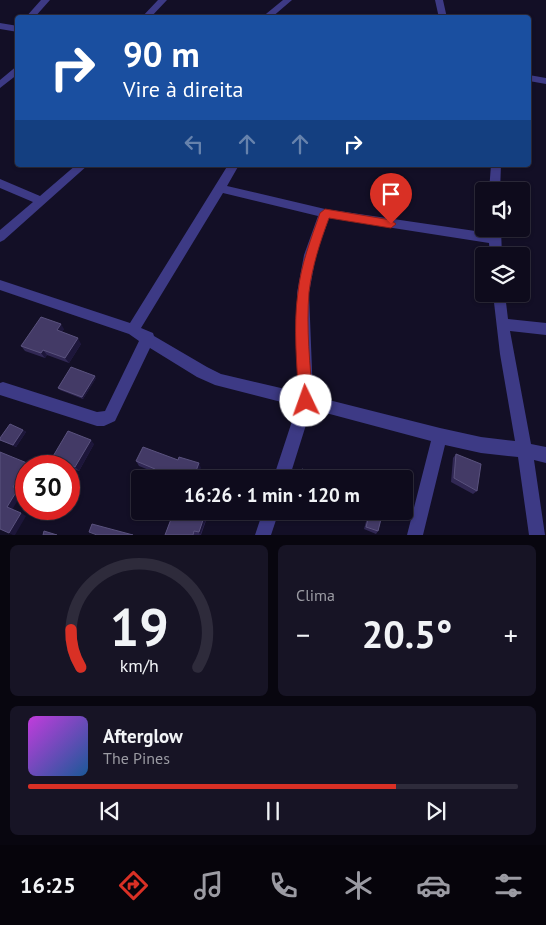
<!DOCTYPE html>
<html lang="pt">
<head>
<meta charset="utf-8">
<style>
	body { margin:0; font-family:"PT Sans",sans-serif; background:#171425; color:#f1f3f6; height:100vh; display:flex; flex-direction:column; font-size:19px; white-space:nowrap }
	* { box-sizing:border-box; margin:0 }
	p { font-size:16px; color:#9b9ba3 }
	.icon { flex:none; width:28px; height:28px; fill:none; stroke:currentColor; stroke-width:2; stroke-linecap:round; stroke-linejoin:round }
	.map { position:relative; height:535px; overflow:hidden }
	.details { display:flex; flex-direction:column; gap:10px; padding:10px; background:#08060f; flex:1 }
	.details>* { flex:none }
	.hud { position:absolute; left:15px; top:15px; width:516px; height:152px; border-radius:5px; box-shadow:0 1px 4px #0004,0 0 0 1px #2e2b3b; background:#1a4fa0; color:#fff; overflow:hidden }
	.controls { position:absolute; left:475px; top:182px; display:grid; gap:10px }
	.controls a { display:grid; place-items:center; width:55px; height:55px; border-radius:5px; background:#0e0b1c; box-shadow:0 1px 4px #0004,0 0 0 1px #2e2b3b; font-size:25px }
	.speed { position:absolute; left:15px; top:455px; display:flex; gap:10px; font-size:25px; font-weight:700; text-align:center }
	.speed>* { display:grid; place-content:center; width:65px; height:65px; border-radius:50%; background:#0e0b1c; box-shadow:0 1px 4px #0004,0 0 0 1px #2e2b3b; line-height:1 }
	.speed .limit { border:8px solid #d22; background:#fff; color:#111 }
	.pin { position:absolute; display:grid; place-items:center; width:42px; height:42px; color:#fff; margin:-51px -21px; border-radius:50% 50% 50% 0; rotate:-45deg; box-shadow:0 0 5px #0007 }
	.pin .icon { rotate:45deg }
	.me { position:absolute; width:55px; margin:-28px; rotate:357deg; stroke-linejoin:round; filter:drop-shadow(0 0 4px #0008) }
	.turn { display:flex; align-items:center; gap:18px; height:105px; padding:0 25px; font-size:22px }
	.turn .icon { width:65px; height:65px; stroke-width:2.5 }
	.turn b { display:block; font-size:35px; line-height:42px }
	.lanes { display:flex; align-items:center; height:48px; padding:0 25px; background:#0003; justify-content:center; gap:25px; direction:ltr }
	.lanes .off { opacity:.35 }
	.big { font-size:38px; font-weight:800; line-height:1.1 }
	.details .tile { flex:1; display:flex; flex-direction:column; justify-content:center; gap:8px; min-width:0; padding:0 18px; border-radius:8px; background:#171425 }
	.details .dial { align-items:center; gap:0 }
	.dial svg { height:130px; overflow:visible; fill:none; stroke:#2e2b3b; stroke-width:7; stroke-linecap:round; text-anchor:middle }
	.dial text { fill:#f1f3f6; stroke:none }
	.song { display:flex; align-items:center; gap:15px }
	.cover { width:60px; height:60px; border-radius:8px; background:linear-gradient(135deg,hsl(290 70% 55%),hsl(210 70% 35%)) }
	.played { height:5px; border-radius:2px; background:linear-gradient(90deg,#d93025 75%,#2e2b3b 75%) }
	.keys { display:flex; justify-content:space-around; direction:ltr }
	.heat { display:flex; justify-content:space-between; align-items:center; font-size:28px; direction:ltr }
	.details .tiles { flex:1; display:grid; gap:10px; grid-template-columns:1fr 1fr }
	.tile:last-child { grid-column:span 2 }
	.trip { position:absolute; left:131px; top:470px; width:282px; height:50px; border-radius:5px; background:#0e0b1c; box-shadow:0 1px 4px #0004,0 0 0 1px #2e2b3b; font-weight:800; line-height:50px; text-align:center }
	.tabs { display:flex; height:80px; justify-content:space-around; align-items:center; background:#06040b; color:#9b9ba3 }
	.tabs .icon { width:35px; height:35px }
	.tabs .on { color:#d93025 }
	.tabs b { font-size:22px; color:#f1f3f6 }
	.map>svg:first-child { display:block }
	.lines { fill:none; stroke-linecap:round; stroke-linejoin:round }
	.street { fill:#3d3a85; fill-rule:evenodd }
	.wall { fill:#312854 }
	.shaded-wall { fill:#1d163a }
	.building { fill:#433a66; stroke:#5a527e }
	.route { fill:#d93025; stroke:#8d1f18 }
</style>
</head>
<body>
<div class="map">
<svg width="546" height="535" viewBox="0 0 546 535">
	<rect width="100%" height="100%" fill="#130f26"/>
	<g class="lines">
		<path class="street" d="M41,0H50L34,18H25Z
			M158,0H167L150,18H141Z
			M283,0H292L271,18H261Z
			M435,0H443L447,18H439Z
			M0,23L18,26V32L0,29Z
			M18,65V74L0,88V80Z
			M529,75L546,78V84L529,81Z
			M76,165H88L4,240L0,242V230L33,202L0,188V179L40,196Z
			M228,165H239L227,186L325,209L489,233V229H501L502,256H490L489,243L329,218L316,255L309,293L313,396L440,428L481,437L515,441L500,354L493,294H505L508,319L546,323V335L510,331L531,444L546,447V463L534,460L545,535H529L518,457L481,453L445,445L423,535H407L431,441L311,409L289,479H273L297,406L215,385L197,377L150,348L115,421L104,426H97L0,395V383L3,382L97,412L105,411L139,341L129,334L0,290V280L130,323ZM223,193L318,216L304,255L297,293L298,392L221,374L207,367L154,336L153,333L141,328Z
			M491,165H501L500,191H489Z
			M263,511H279L271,535H255Z"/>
	</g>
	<path class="wall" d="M64,329L62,332L81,344L69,363L47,355L45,358L25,351L21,346Z
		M96,378L83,399L60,390L58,388Z
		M23,430L26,432L16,447L0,440V438Z
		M94,444L79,471L56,462L52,458Z
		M456,454L477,491L473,494L451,482L453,458Z
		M178,460L201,468L154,472L139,466L136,461Z
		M161,511H208L209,512L201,535H165L172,516Z
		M306,511H321L320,517Z
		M359,511H383L378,531L376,534L364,529L368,514Z"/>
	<path class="shaded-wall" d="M61,324L64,329L60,336L57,330Z
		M78,338L81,344L69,363L65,358Z
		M43,350L47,355L45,358L41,353Z
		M95,376L96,378L83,399L82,397Z
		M23,430L26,432L16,447L13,445Z
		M91,440L94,444L79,471L75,467Z
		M27,463L31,466H26V476L18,490L22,493L12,510L7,507L13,487Z
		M199,463L201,468L197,479H193Z
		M206,511H208L209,512L200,535L199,532Z
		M21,513L26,516L15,535H13L9,533Z"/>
	<path class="building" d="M41,317L61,324L57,330L78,338L65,358L43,350L41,353L21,346Z
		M71,367L95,376L82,397L58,388Z
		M10,424L23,430L13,445L0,440V438Z
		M68,431L91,440L75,467L52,458Z
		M143,447L178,460L179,457L199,463L193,479H150L155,469L136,461Z
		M0,452L27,463L13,487L18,489L7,507L21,513L9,533L0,529Z
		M456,454L481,464L477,491L454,478Z
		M302,469L332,479H299Z
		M343,472L355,476V479H342Z
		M167,511H206L199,532L194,531L193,535H165L173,514Z
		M313,511H321L320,514Z
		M368,511H383L378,531L366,527L370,512Z
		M92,524L133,535H97L89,532Z
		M44,531L57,535H43Z"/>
	<path class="route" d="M325,209L391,220L396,224L391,228L329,218C320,242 312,267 309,292C306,328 310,365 313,401L311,405L306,407L301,405L299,401C297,365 293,327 298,292C301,264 311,239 320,213Z"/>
</svg>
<div class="controls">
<a><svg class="icon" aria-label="sound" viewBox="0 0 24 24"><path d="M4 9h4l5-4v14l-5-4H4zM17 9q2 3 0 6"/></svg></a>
<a><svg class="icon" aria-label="layers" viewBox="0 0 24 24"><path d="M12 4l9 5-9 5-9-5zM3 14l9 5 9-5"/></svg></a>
</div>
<div class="speed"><div class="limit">30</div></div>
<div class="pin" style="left:391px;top:224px;background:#d93025"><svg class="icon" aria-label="arrive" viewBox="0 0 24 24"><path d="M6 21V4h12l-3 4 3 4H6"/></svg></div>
<svg class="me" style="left:306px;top:401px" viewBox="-20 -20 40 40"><circle r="19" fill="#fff"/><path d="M0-13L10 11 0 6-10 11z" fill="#d93025"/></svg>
<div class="trip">16:26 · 1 min · 120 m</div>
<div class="hud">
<div class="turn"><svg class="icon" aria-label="right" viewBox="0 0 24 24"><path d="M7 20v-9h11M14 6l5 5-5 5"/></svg><div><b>90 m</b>Vire à direita</div></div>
<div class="lanes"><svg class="icon off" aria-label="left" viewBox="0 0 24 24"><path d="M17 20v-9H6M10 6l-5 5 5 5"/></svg><svg class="icon off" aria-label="ahead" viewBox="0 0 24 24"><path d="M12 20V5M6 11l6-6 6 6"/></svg><svg class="icon off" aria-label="ahead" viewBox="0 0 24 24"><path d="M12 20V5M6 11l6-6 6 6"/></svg><svg class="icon" aria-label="right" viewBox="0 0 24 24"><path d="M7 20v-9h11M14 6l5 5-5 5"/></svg></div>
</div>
</div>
<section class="details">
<div class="tiles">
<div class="tile dial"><svg viewBox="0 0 100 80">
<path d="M14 69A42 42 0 1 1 86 69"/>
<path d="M14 69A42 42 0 0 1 8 46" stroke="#d93025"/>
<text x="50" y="56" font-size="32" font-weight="700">19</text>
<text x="50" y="72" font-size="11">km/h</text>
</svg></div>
<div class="tile"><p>Clima</p>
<div class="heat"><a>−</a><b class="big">20.5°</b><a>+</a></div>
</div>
<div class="tile">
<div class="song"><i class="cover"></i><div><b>Afterglow</b><p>The Pines</p></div></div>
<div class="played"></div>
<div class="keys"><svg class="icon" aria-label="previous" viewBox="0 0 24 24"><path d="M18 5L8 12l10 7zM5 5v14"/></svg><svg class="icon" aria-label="pause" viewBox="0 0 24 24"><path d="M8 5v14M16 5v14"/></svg><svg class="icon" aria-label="next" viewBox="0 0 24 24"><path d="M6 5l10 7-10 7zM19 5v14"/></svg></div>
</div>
</div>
</section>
<nav class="tabs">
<b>16:25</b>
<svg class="icon on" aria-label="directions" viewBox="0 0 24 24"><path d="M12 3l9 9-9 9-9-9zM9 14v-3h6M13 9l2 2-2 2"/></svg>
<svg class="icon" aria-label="music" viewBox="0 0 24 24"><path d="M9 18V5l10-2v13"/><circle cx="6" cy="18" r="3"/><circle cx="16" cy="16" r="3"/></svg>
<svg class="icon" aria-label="phone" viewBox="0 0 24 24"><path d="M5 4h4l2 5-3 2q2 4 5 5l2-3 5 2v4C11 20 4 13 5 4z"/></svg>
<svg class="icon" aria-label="climate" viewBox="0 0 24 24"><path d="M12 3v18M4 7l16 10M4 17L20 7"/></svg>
<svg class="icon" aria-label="car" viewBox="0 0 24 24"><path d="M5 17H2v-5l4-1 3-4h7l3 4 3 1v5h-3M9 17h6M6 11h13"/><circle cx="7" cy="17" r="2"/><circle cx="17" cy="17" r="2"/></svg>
<svg class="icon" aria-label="filters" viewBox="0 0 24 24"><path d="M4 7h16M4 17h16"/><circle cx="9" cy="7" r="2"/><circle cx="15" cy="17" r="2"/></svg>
</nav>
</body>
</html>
